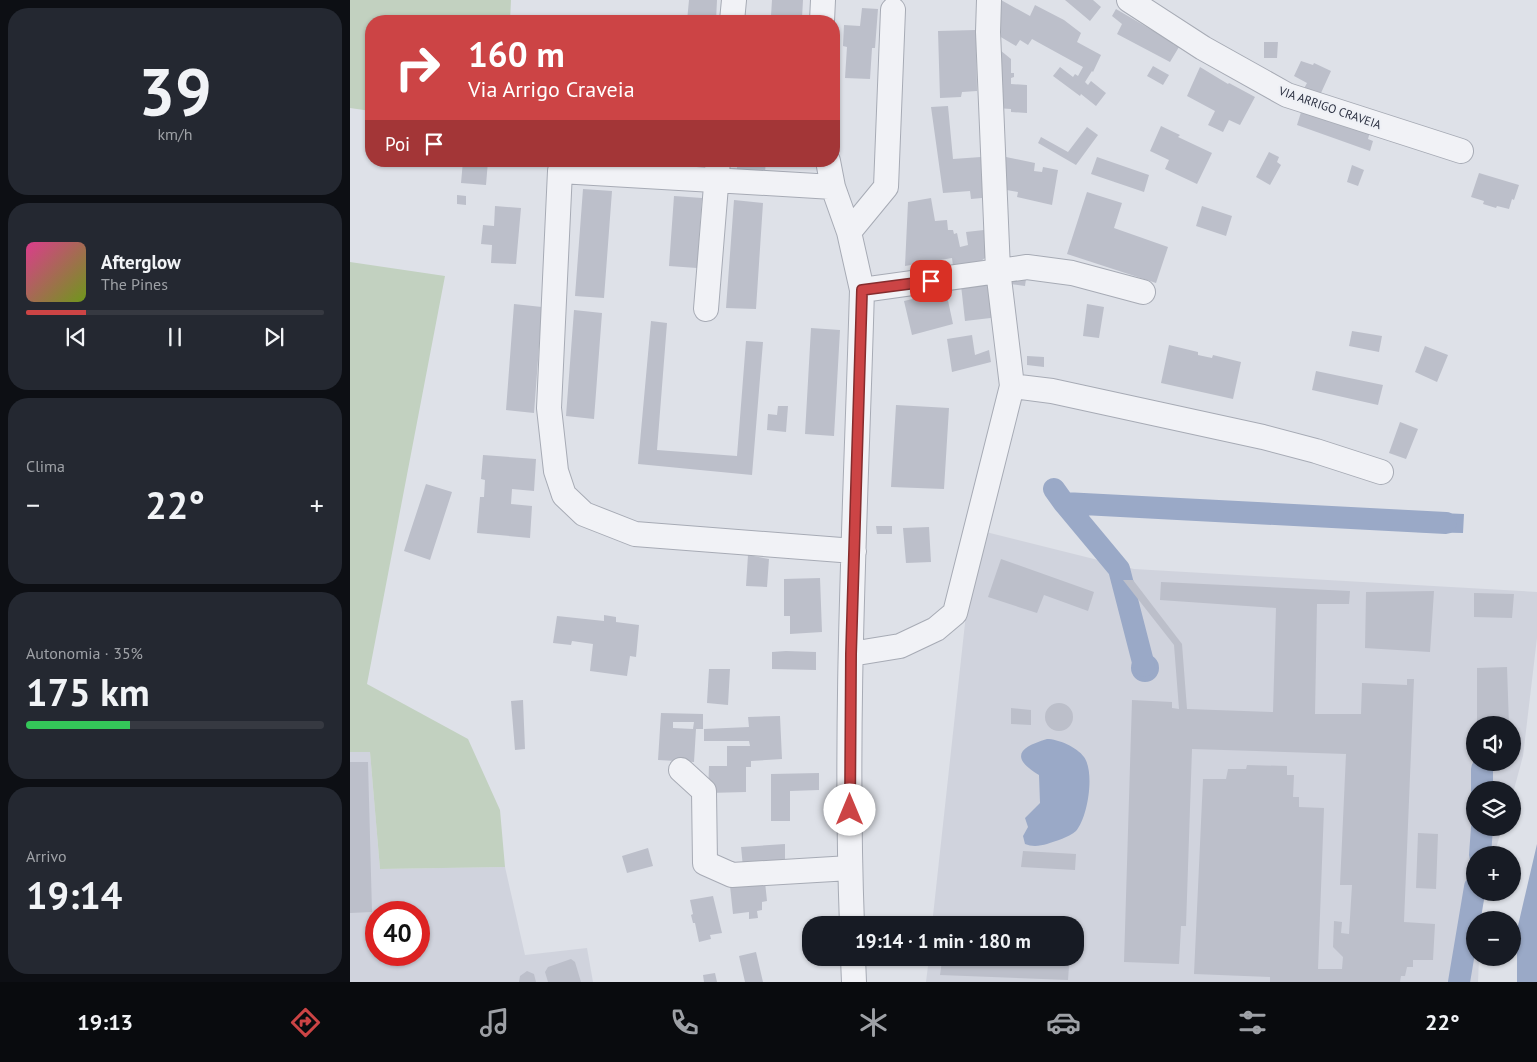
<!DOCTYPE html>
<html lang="it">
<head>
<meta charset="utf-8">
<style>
	body { margin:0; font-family:"PT Sans",sans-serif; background:#242831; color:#f1f3f6; height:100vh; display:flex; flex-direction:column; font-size:19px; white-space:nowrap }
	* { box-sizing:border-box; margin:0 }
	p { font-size:16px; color:#9ea1a6 }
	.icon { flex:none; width:28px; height:28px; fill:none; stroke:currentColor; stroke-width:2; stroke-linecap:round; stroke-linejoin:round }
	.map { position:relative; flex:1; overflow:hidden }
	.sheet { display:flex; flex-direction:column; gap:8px; padding:8px; background:#0d0f14; width:350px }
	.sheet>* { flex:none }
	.hud { position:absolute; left:15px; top:15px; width:475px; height:152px; border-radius:20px; box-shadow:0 1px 4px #0004; background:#cc4445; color:#fff; overflow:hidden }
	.tools { position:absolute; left:1116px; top:716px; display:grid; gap:10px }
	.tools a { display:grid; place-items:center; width:55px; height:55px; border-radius:50%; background:#171b24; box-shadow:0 1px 4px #0004; font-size:25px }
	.speed { position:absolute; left:15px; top:901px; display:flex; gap:10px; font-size:25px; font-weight:700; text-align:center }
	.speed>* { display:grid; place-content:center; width:65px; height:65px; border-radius:50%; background:#171b24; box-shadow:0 1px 4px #0004; line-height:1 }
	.speed .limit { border:8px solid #d22; background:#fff; color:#111 }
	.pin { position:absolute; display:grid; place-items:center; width:42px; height:42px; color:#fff; margin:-21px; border-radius:10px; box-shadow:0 2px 8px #0006 }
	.me { position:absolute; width:55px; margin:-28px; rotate:0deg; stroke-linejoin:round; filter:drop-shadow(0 0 4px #0008) }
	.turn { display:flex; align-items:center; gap:18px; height:105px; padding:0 20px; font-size:22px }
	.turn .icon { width:65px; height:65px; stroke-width:2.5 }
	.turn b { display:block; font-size:35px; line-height:42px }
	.then { display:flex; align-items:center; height:48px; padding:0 20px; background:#0003; gap:10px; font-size:19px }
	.big { font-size:38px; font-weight:700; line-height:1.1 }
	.sheet .tile { flex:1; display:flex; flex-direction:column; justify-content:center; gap:8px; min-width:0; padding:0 18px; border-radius:20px; background:#242831 }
	.sheet .dial { align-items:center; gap:0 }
	.dial b { font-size:65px; line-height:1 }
	.song { display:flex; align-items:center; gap:15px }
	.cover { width:60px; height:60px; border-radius:8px; background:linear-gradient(135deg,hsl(330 70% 55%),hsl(80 70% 35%)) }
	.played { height:5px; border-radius:2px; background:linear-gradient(90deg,#cc4445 20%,#363941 20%) }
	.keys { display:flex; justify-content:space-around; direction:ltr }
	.heat { display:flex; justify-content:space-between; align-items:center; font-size:28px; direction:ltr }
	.charge { height:8px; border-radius:4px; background:linear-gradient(90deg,#34c759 35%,#363941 0) }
	.trip { position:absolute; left:452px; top:916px; width:282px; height:50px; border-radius:20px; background:#171b24; box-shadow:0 1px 4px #0004; font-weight:700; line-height:50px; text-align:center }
	.tab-bar { display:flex; height:80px; justify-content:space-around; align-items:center; background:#090b0e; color:#9ea1a6 }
	.tab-bar .icon { width:35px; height:35px }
	.tab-bar .active { color:#cc4445 }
	.tab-bar b { font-size:22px; color:#f1f3f6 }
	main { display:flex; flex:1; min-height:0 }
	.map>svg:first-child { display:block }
	.built { fill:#d0d3dd; fill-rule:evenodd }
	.green { fill:#c2d1c0 }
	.water { fill:#9aa9c7 }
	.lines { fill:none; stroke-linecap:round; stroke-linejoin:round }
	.canal { stroke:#9aa9c7; stroke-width:22 }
	.building { fill:#bcbfca; fill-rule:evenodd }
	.minor-casing { stroke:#a7abb5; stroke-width:26 }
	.minor { stroke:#f1f2f6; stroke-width:24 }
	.route-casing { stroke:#852c2d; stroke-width:12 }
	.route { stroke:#cc4445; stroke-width:9 }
	.labels { text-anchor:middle; stroke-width:4.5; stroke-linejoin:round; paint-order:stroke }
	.street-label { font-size:12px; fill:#282d3e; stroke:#eef0f5 }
</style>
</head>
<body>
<main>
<section class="sheet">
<div class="tile dial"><b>39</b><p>km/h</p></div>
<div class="tile">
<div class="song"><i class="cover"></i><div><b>Afterglow</b><p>The Pines</p></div></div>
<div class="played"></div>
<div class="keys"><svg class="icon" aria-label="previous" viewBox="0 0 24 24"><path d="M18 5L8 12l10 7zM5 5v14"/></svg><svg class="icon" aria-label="pause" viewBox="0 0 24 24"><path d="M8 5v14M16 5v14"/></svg><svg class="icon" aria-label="next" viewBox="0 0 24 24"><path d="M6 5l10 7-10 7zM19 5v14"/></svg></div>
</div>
<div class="tile"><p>Clima</p>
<div class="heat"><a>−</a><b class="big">22°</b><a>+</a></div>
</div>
<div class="tile"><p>Autonomia · 35%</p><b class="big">175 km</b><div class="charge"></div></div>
<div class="tile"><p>Arrivo</p><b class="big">19:14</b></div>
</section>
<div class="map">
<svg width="1187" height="982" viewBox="0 0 1187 982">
	<rect width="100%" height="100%" fill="#dee1e8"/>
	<path class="built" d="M636,532L784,569L1187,592V638L1173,756L1163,793L1162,790H1125V828H1152L1144,855H1125V892L1133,893L1131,920H1125V958H1129L1128,982H576L579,958H726V925H582L616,614ZM1125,725H1162V762H1125Z
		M0,752H20L30,869L155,867L175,955L237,948L243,982H0ZM26,912H69V955H26Z"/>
	<path class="green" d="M0,0H161L160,21H21V111L0,108Z
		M0,262L95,276L17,684L118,739L150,810L155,867L30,869L20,752H0Z"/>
	<path class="water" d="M1067,512L1114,514L1113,533L1066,532Z
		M781 668a14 14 0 1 1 28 0a14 14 0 1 1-28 0Z
		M697,739C708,739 727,747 734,757C745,772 738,817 726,831C719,837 706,841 697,844C690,846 682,847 675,844L673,836L678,827L675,818L690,803L689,775C659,757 670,747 697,739Z
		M1187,844V982H1167V930Z"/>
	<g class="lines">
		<path class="canal" d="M704,489L714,503L1096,523
			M714,503L769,569L794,666
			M1132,769V790
			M1130,855L1132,828
			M1109,982L1125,887"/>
	</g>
	<path class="building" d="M339,0H367L366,21H337Z
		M422,0H453L452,18L426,16V21H398V15L421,16Z
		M651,0L680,16L685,5L714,20L731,33L727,42L751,55L743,72L742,71L735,82L738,85L741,81L756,93L746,106L731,94L730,96L703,76L710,67L723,77L725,74L728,76L733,67L682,39L678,45L670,40L666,46L649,36Z
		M715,0H743L751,7L740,21Z
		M512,8L528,9L525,48H522L520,79L495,78L497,47L493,46L494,25L510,26Z
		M766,9L824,43L823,44L829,47L820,62L767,34L772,24L762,16Z
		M626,30L627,91L612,92L611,97L590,98L588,31Z
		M914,42H928L927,58H914Z
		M645,46L661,59V73H664V77L661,78V84L677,85V113L661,112V109L646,108Z
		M951,61L963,65L964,63L981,71L966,104L950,96L957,83L944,76Z
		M803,66L819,75L813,85L797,76Z
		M850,67L878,84L879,83L905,97L890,125L879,120L873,132L858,125L865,111L837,96Z
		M598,106L603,159L631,157L633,190L632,191V198L621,199L620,191L593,193L581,107Z
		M952,109L1020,132L1018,139L1023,141L1020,151L947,125Z
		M811,126L830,135L828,137L862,153L847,184L815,169L819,160L800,151Z
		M737,127L748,135L726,165L688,143L691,137L718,152Z
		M919,152L929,157L927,162L931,165L920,185L906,177Z
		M656,157L685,163L684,171L692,172L693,167L708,170L702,205L667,197L668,192L651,189Z
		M747,157L799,175L794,192L741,174Z
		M113,161H138L136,185L111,183Z
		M327,161H356L355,167L327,165Z
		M387,161H416L415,172L387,170Z
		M1002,165L1014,170L1008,186L997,182Z
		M1129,173L1169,185L1164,200L1162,199L1159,209L1147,206L1146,208L1133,204L1134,201L1121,197Z
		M233,189L262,191L254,298L225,296Z
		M737,192L772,203L764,228L818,247L806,283L717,254Z
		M107,195L116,196V205L107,204Z
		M324,196L352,198L347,268L319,266Z
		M581,198L585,221L597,220L598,230H603L604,234L607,233L610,247L618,245L616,232L634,230L639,255L631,261L603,266L602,258L555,266L558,202Z
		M384,200L413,203L406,309L376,308Z
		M145,206L171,208L166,264L141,263L142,245L131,244L133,225L144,226Z
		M852,206L882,216L876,236L846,226Z
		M661,277L676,279L675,286L660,284Z
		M644,281L649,317L615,321L611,285Z
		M596,291L603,324L562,335L554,301Z
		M164,304L192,307L184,413L156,410Z
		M737,304L754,307L749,338L733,336Z
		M224,310L252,313L244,419L216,416Z
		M301,321L317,323L307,450L387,456L396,341L413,342L402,475L288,464Z
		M461,328L490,330L484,436L455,434Z
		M1002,331L1032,336L1029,352L999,346Z
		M622,335L625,355L639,350L641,362L602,372L597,339Z
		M819,345L848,352V355L862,358L863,355L891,362L883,399L811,383Z
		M1075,346L1098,355L1087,382L1065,372Z
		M677,356L694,357V367L677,365Z
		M966,371L1033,385L1028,405L962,390Z
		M546,405L599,408L594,489L541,487Z
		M428,406H438L436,432L417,430L418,414L427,415Z
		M1050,422L1068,429L1056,459L1039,453Z
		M133,455L186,459L184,491L162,489L161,504L182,506L180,538L127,533L130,497H134L135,480L131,479Z
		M76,484L102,492L80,560L54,551Z
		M526,526H542V534H527Z
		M579,527L581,562L556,563L553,528Z
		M398,555L419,559L417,587L396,586Z
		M651,559L744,592L738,611L694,595L687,613L638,597Z
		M470,578L472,632L440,634V616H434V579Z
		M773,580H783L832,644L837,709L923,712L926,608L810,600L811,582L1000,591L999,604H967L965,714H1011L1012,683L1057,685V679H1064L1054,922L1085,924L1083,960H1063V967H1057L1055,976H1051L1050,982H920V977L844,974L853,779H876L878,769H896L897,765L937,766V775H944L943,797H949V807L974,808L968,969H992L993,957L983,947L984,921L992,922L991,933L999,934L1002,885H990L996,754L842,749L836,926H831L829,964L774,962L782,700L822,702V708L829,709L824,645Z
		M1084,591L1080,652L1015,648L1016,592Z
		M1124,593L1164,594L1162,618L1124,617Z
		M254,615L266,617V622L289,625L286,657L280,656L277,676L240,671L243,644L222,641L221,645L203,643L207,616L254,621Z
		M436,651L466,652V670L422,669V652Z
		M1157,667L1159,725H1127V668Z
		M359,669H380L378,705L357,703Z
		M173,700L175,749L165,750L161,701Z
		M695 717a14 14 0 1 1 28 0a14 14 0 1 1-28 0Z
		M661,708L681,710V725L661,724Z
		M311,713L353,714V729H346L344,762L308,760ZM323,722H344L343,729L323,728Z
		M430,716L432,759L401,761V767H396V792L358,793L359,766H377V746H400L399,741H354V729L399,727L398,717Z
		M0,762H18L22,912L0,913Z
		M469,773V790L440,791V821H421V774Z
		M1068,833L1088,834L1086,889L1066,888Z
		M435,844V864L393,867L391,847Z
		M298,848L303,866L277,873L272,856Z
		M673,851L726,854L725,870L671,867Z
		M415,882L417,901L412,902V910L407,911L408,918L399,919V912L383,914L380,886Z
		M363,896L372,933L360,935L361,939L349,942L345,923H343L341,915L343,914L340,900Z
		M406,952L413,982H395L389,956Z
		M221,959L225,962L231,982H198L195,972L198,967Z
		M592,961L719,966L718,980L590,975Z
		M177,971L184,974L186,982H169L170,976Z
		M365,973L367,982H354L353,975Z"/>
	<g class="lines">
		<g class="minor-casing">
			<path id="minor" d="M779,0L853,48L937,95L1111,151
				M382,21L384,0
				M472,21L473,0
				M478,161L483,187L499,232L512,290C506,501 494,714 502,925
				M483,187L210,171L199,408L206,471L214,495L234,514L285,534L504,551
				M499,232L536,187L543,10
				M512,290L677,267L722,273L793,292
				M356,309L368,161
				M662,386L702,391L913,437L966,451L1031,472
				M501,654L550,646L586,629L605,613L662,386L648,270L638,32L639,0
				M331,770L354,791L355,863L382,875L500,868
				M503,958L504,982"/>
		</g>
		<use href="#minor" class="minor"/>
	</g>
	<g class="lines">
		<g class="route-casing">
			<path id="route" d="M500,810L501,654L512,290L581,281"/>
		</g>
		<use href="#route" class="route"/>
	</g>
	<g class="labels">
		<g class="street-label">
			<text transform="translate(980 108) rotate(19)" y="4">VIA ARRIGO CRAVEIA</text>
		</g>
	</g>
</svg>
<div class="tools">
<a><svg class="icon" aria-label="sound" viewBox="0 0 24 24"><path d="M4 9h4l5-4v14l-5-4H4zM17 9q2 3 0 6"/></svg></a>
<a><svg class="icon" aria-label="layers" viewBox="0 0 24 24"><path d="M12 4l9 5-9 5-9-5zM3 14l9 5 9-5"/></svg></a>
<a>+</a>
<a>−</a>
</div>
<div class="speed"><div class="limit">40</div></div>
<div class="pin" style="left:581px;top:281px;background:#d93025"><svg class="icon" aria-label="arrive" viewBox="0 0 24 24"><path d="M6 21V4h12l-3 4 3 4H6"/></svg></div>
<svg class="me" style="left:500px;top:810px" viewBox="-20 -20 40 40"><circle r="19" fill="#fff"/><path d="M0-13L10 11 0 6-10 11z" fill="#cc4445"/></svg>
<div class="trip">19:14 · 1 min · 180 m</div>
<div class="hud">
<div class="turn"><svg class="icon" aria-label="right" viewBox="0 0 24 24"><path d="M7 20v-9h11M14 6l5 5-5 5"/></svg><div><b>160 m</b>Via Arrigo Craveia</div></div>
<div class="then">Poi<svg class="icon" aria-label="arrive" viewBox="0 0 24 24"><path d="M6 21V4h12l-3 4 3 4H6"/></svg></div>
</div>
</div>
</main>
<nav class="tab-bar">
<b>19:13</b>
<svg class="icon active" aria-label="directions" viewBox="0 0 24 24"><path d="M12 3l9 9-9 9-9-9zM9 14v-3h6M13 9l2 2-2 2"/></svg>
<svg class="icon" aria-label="music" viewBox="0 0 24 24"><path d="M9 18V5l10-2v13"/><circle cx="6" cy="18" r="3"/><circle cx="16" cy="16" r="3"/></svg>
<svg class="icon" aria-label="phone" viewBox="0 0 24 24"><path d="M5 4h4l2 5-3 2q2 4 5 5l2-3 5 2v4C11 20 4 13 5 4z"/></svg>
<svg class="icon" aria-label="climate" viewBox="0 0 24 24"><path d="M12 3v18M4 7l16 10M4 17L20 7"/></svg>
<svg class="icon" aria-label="car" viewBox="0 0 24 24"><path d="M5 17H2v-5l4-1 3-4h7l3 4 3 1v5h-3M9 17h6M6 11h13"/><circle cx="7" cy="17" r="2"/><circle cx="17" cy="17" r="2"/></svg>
<svg class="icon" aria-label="filters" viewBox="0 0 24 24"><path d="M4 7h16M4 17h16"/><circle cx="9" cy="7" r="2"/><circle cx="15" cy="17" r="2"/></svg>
<b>22°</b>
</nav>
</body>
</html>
